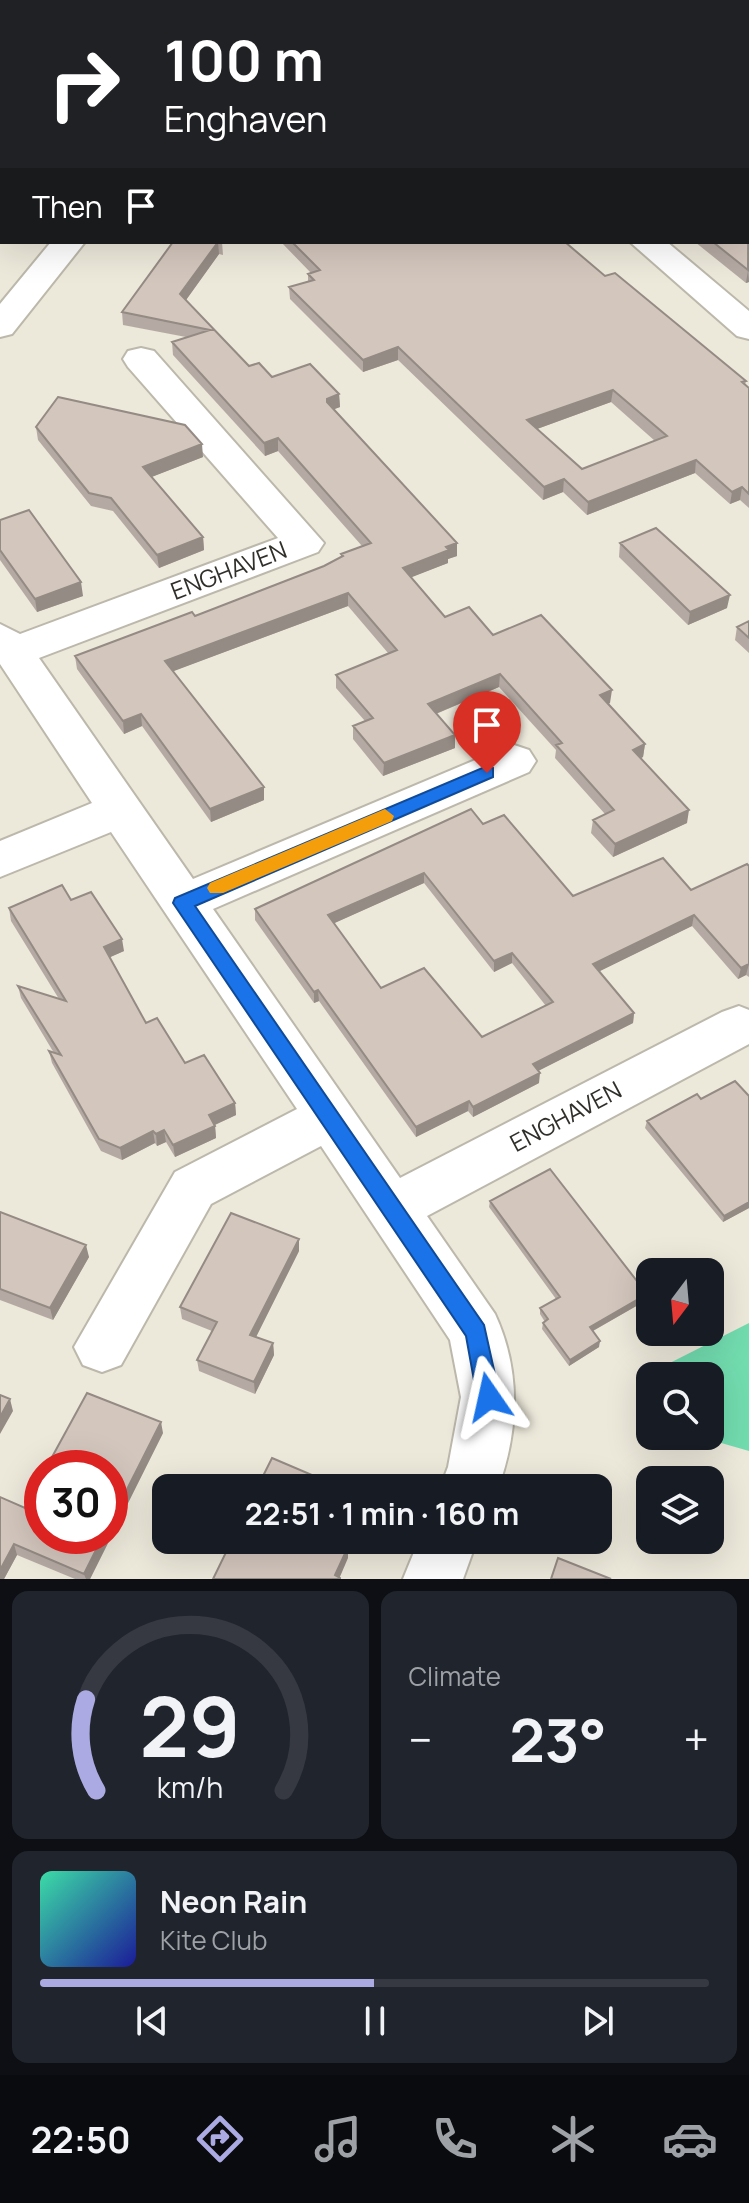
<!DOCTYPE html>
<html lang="en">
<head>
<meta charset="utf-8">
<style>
	body { margin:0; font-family:Manrope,sans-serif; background:#20242c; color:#f1f3f6; height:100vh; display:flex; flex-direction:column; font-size:30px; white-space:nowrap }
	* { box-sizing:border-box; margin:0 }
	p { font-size:26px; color:#9ea1a6 }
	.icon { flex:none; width:44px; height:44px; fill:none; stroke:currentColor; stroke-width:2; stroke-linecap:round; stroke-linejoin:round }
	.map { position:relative; height:1579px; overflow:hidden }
	.side { display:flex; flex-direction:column; gap:12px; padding:12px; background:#0d0f14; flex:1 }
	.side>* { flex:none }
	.top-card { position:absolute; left:0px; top:0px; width:750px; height:244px; box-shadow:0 8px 32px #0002; background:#202124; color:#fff; overflow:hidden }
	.needle { width:52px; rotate:196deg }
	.fabs { position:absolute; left:636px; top:1258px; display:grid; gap:16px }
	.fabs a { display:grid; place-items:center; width:88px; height:88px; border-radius:16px; background:#171b24; box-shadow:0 8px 32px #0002; font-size:40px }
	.speed { position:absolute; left:24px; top:1450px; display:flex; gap:16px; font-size:40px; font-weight:700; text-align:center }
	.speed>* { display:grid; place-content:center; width:104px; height:104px; border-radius:50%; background:#171b24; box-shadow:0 8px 32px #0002; line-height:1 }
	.speed .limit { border:12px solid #d22; background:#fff; color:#111 }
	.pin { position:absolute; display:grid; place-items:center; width:68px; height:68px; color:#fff; margin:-82px -34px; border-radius:50% 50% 50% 0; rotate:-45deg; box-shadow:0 0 8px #0007 }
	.pin .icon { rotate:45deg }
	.me { position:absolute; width:88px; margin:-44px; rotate:349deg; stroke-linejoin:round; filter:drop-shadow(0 0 6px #0008) }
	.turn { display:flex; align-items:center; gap:28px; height:168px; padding:0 32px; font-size:36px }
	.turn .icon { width:104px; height:104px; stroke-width:2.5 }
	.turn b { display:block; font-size:56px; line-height:68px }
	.then { display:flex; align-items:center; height:76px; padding:0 32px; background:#0003; gap:16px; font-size:30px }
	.big { font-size:60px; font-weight:700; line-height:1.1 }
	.side .card { flex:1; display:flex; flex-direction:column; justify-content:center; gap:12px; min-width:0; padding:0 28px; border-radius:16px; background:#20242c }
	.side .dial { align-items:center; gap:0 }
	.dial svg { height:208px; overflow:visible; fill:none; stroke:#363941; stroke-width:7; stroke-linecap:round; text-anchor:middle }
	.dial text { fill:#f1f3f6; stroke:none }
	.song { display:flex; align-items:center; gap:24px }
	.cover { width:96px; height:96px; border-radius:12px; background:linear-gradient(135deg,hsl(160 70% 55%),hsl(240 70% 35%)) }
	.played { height:8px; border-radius:4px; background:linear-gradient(90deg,#acaae2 50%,#363941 50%) }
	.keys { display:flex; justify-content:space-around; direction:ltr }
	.heat { display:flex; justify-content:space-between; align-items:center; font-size:44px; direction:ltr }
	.side .tiles { flex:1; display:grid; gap:12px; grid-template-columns:1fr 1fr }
	.card:last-child { grid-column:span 2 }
	.trip { position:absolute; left:152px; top:1474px; width:460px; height:80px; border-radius:16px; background:#171b24; box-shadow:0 8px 32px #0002; font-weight:700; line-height:80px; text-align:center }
	.tabs { display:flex; height:128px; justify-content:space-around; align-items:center; background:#090b0e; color:#9ea1a6 }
	.tabs .icon { width:56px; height:56px }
	.tabs .active { color:#acaae2 }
	.tabs b { font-size:36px; color:#f1f3f6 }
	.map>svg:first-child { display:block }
	.water { fill:#72dcaf }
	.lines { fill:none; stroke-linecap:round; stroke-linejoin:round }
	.minor-casing { stroke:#bcb8ab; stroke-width:4 }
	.tertiary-casing { stroke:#bcb8ab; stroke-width:4 }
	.minor { fill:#fff; fill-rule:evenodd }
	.tertiary { fill:#fff; fill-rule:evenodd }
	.wall { fill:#b5aaa3; fill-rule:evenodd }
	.shaded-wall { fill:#948b84 }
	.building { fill:#d3c6bd; stroke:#948b84; stroke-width:2; fill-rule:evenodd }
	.route { fill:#1a73e8; stroke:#114b97; stroke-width:2 }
	.slow { fill:#f59e0b }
	.labels { text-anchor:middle; stroke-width:6; stroke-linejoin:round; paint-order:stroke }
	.street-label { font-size:24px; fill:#312f2a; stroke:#fff }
</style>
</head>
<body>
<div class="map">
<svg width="749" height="1579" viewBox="0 0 749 1579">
	<rect width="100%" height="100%" fill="#ece8da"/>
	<path class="water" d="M749,1323V1451L697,1436H710V1376H650L647,1422L650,1373Z"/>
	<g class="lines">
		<g class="minor-casing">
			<path id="minor" d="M50,0H83L84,2H51Z
				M246,0H282L283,2H247Z
				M630,242H667L749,311V339L737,336Z
				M141,348L154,351L324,543L318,552L39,658L193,879L499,750L514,745L529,750L536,761L529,772L213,909L400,1178L722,1012L739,1006L749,1010V1044L427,1216L495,1314C521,1370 519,1431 498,1488H440L448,1467L461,1397L450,1340L321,1146L211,1204L121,1365L102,1372L83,1365L74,1347L175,1172L297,1109L111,832L0,877V841L92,803L0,664V624L20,634L278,538L128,367L123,359L128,351Z
				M419,1540H477L463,1579H403Z"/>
		</g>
		<g class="tertiary-casing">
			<path id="tertiary" d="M245,0H274L244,2Z
				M51,242H85L12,334L0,337V304Z"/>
		</g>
		<use href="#minor" class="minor"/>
		<use href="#tertiary" class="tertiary"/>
	</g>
	<path class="wall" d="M0,50H2V183H0Z
		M749,84V282L746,283L695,242H748Z
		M173,242H222L223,255L219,254L186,300L249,366L272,377L339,394L340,407L334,409L457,543V556L448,559V563L411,577L445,617L493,635L610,703L608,704L645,744L643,757L641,758L687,823L613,857L591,833L593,820L605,814L555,758L556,750L499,687L436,714L455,748L383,776L353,739V726L365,721L336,688V675L388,653L348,606L173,671L264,800L211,822L142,726L124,734L77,669L75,656L195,616L324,566L341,557V554L362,546L278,451L265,456L173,355L172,342L186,337L123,325L122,312Z
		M281,242H565L605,276L746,381L745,385L749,388V508L740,500L730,504L695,473L587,515L563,492L543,500L398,360L363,372L290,299L289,287L308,282V274L311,273ZM611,402L655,441L582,469L537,429Z
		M36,427L203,457L151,477L203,537L204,550L159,568L113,511L91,506L38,440Z
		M0,520L83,596L37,612L0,560Z
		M620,543L727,608L688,625L619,557Z
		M749,621V653L735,640L737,627Z
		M483,824L573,896L691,890L749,866V977L746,975L738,979L692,926L599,971L634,1013L633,1023L538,1071L539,1083L473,1117L468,1111L416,1137L319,1001L314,1003L255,920V909ZM424,883L494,972L512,963L546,1006L482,1037L381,988L334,923Z
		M71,900L124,951L110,957L146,1023L185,1063L235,1103L236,1115L215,1125L216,1138L175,1157L166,1142L157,1146L155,1143L122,1160L101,1151L52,1063L49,1051L54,1053L21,998L18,986L59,999L11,921L9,908Z
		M701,1099L749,1208L723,1222L645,1128L647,1121Z
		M490,1201L645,1301L593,1331L599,1347L569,1366L542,1329L543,1323L545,1322L540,1314V1308L556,1299L489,1207Z
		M0,1212L89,1257L53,1320L0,1300Z
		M299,1251L256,1337L273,1343L274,1355L255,1394L199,1371L197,1360L212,1331L182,1319L180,1307Z
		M163,1433L90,1579H75L17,1555L4,1579H0L25,1508Z"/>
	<path class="shaded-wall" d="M218,242L219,254L181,307L180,294Z
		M748,270L749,282L746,283Z
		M398,347V360L363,372V360Z
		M613,390L611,402L526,433L527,420Z
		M339,394L340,407L327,412V399Z
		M278,438V451L265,456L264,443Z
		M202,444L203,457L144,480L143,467Z
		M696,460L695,473L587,515L588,502Z
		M564,479L563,492L543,500L544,487Z
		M742,487L740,500L730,504L732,492Z
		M203,537L204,550L159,568L157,555Z
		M457,543V556L448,559V563L402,581L403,568Z
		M81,582L83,596L37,612L35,599Z
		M348,593V606L166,674L165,661Z
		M730,595L727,608L688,625L690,612Z
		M500,674L499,687L428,717V704Z
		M612,690L610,703L598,708L600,695Z
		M141,714L142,726L124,734L123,721Z
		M455,735V748L383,776L384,763Z
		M645,744L643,757L631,763L633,750Z
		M264,787V800L211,822L210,809Z
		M689,810L687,823L613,857L615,844Z
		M424,873V883L328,926V915Z
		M694,915L692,926L592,975L593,964Z
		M122,939L124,951L106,959L104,947Z
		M512,953V963L494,972V961Z
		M749,964L746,975L738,979L741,968Z
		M318,990L319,1001L314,1003V992Z
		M634,1013L633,1023L532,1074L533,1064Z
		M540,1073L539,1083L473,1117V1107Z
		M469,1101L468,1111L416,1137V1127Z
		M235,1103L236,1115L210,1127L209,1115Z
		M215,1126L216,1138L175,1157L173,1145Z
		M164,1130L166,1142L157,1146L156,1134Z
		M153,1131L155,1143L122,1160L120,1148Z
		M749,1202V1208L723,1222L724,1216Z
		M299,1239V1251L251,1347L250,1335Z
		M86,1245L89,1257L53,1320L50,1308Z
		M647,1294L645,1301L589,1333L590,1327Z
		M600,1341L599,1347L569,1366L570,1360Z
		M273,1343L274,1355L255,1394L254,1382Z
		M10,1399L13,1411L0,1434V1417Z
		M161,1422L163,1433L90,1579H86L84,1574L103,1536H110V1523Z
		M312,1475V1488H306Z
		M14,1544L17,1555L4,1579H0V1570Z
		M348,1547V1558L339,1579L335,1575Z"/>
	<path class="building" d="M105,0H184L182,2H103Z
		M417,0H503L507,2H411Z
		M0,50H2V171H0Z
		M748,84H749L748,270L713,242H748Z
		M173,242H218L180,294L249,366L259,363L272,377L310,364L339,394L327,399V402L457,543L446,547L449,550L403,568L445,617L469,607L493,635L541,615L612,690L600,695L645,744L633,750L689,810L615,844L593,820L614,810L556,745L562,743L500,674L428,704L455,735L384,763L353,726L373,718L336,675L397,650L348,593L165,661L264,787L210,809L141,714L123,721L75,656L192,612L195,616L324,566L343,556L341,554L371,543L278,438L264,443L172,342L210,330L122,312Z
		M292,242H565L605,276L615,273L746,381L742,382L749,388V494L742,487L732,492L696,460L588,502L564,479L544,487L398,347L363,360L289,287L314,280L308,274L320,270ZM613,390L667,436L582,469L527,420Z
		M58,397L185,425L202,444L143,467L203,537L157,555L111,498L89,493L36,427Z
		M29,510L81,582L35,599L0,550V520Z
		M656,528L730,595L690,612L620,543Z
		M749,621V638L737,627Z
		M471,809L483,824L504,815L573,896L663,858L691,890L747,864L749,866V964L741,968L694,915L593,964L634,1013L533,1064L540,1073L473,1107L469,1101L416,1127L318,990L314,992L255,909ZM424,873L494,961L512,953L553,1002L482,1037L424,968L381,988L328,915Z
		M62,885L71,900L91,892L122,939L104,947L146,1023L157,1018L185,1063L204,1055L235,1103L209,1115L215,1126L173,1145L164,1130L156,1134L153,1131L120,1148L99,1139L49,1051L61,1055L18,986L66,1001L9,908Z
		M735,1081L749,1096V1202L724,1216L647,1121L697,1094L701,1099Z
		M550,1169L647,1294L590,1327L600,1341L570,1360L543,1323L548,1319L540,1308L560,1297L490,1201Z
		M0,1212L86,1245L50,1308L0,1289Z
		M231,1213L299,1239L250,1335L273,1343L254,1382L197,1360L217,1322L180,1307Z
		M87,1393L161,1422L110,1523V1468H46Z
		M0,1395L10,1399L0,1417Z
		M272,1458L312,1475L306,1488H257Z
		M42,1476V1536H103L84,1574L14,1544L0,1570V1497L25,1508Z
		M232,1540H330L348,1547L335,1575L340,1578V1579H213Z
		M558,1558L611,1579H551Z"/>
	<path class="route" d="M487,766L493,768V777L195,906L484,1325L500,1397L497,1405L489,1408L480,1405L477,1397L466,1336L173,903L175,898Z"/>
	<path class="slow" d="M385,809L394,816L392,821L223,893H210L207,888L210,883Z"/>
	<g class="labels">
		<g class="street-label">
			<text transform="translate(229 571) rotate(-21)" y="8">ENGHAVEN</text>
			<text transform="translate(566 1117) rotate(-28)" y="8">ENGHAVEN</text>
		</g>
	</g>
</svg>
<div class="fabs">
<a><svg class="needle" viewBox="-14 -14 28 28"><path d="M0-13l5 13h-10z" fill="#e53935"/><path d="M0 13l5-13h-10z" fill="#9ea1a6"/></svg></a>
<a><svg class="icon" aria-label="search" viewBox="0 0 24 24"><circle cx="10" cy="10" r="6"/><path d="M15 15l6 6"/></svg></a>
<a><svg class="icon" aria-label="layers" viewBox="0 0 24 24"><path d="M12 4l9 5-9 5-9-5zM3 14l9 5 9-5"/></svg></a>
</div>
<div class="speed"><div class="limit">30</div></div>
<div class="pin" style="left:487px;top:773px;background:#d93025"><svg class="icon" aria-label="arrive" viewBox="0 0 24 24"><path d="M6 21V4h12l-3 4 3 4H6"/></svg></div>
<svg class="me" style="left:489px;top:1397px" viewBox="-20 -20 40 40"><path d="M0-17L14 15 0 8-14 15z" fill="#1a73e8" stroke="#fff" stroke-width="4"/></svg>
<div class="trip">22:51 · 1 min · 160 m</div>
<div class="top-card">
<div class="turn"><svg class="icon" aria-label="right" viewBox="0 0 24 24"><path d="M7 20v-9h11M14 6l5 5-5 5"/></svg><div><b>100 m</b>Enghaven</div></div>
<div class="then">Then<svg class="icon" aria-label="arrive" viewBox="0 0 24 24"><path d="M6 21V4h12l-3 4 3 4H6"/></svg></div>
</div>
</div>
<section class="side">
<div class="tiles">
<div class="card dial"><svg viewBox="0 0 100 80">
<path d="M14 69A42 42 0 1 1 86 69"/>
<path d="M14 69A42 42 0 0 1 10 34" stroke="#acaae2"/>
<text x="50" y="56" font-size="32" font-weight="700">29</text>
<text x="50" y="72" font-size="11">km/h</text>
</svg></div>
<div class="card"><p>Climate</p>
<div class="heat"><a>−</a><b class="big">23°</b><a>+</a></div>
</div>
<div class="card">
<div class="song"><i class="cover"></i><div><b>Neon Rain</b><p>Kite Club</p></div></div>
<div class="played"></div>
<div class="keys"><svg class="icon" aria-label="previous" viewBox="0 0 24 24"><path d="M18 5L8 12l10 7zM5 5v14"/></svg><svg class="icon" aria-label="pause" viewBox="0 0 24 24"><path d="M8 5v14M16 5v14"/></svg><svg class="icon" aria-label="next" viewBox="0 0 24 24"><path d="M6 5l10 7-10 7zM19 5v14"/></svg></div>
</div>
</div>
</section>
<nav class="tabs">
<b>22:50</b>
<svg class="icon active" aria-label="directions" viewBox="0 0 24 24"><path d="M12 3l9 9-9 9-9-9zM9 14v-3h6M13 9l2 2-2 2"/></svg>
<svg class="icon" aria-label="music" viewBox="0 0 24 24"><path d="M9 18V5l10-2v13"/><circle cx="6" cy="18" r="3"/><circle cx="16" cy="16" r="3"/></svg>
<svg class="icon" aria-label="phone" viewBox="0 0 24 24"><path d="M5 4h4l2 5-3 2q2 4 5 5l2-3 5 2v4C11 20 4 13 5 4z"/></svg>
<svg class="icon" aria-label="climate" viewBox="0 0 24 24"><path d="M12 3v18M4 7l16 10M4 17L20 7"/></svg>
<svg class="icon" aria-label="car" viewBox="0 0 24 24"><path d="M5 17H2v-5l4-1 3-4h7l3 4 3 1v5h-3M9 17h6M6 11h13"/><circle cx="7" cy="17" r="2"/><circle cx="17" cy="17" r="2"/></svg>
</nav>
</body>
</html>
